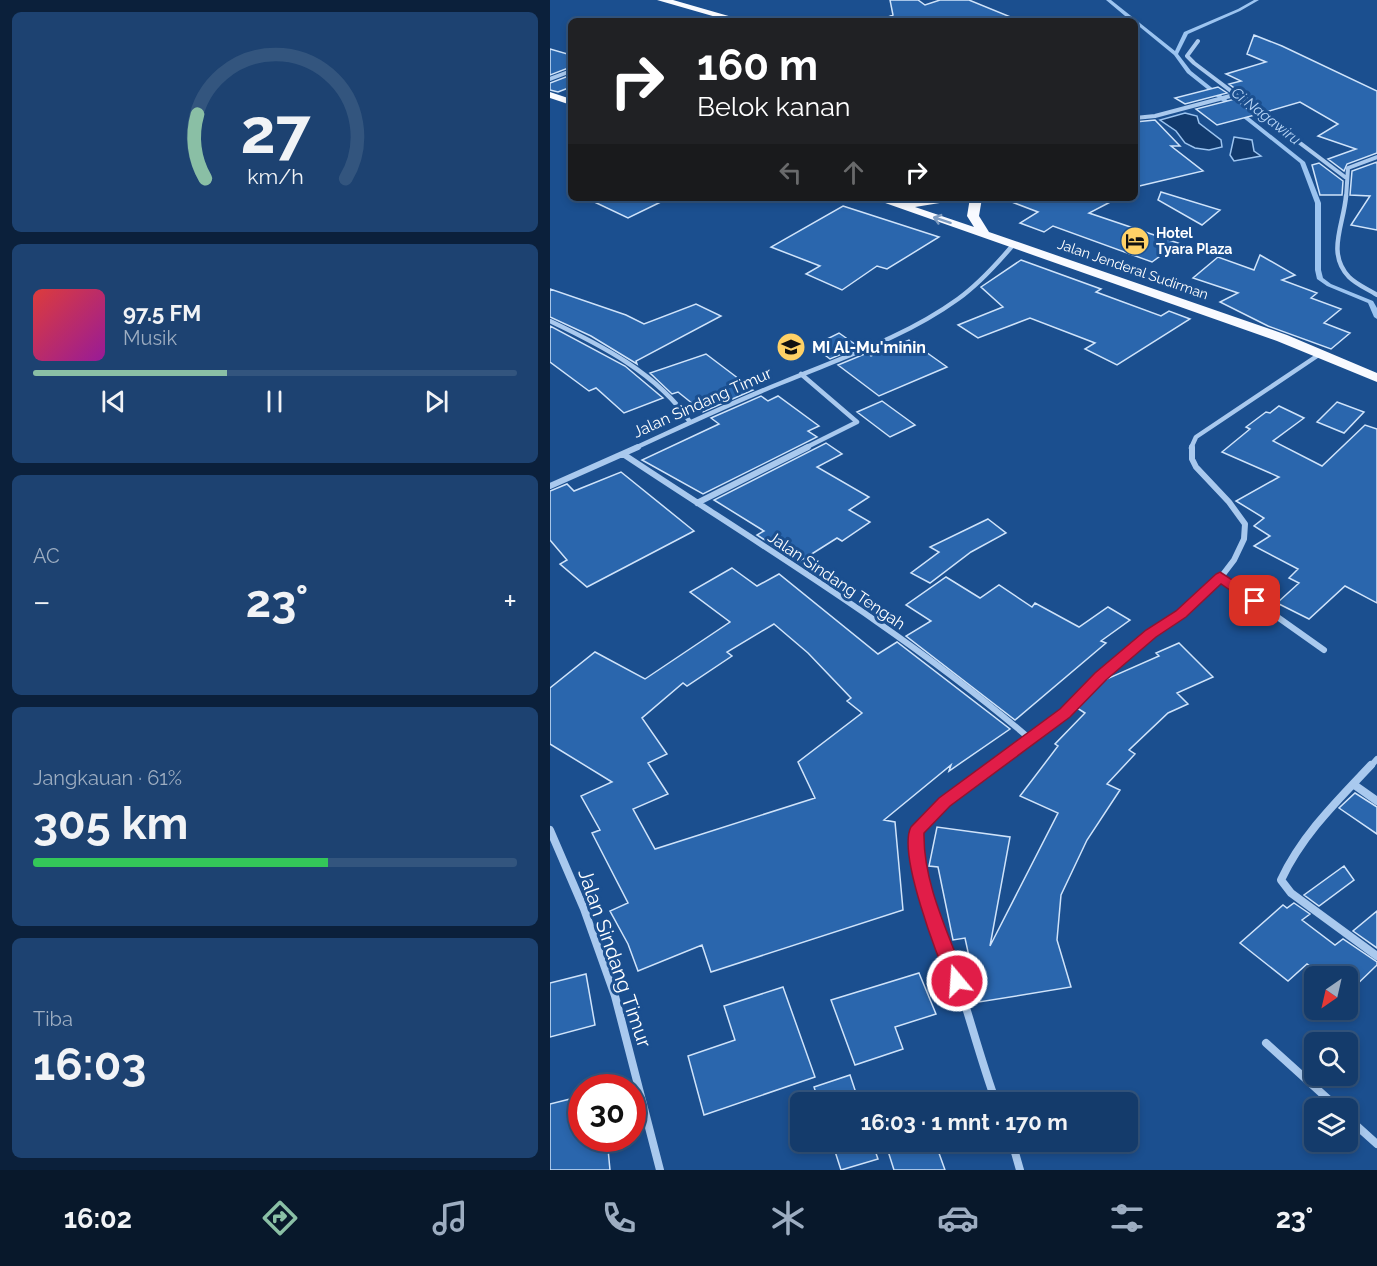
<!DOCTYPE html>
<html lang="id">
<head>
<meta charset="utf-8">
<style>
	body { margin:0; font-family:Raleway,sans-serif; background:#1d4271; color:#f1f3f6; height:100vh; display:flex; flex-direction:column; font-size:22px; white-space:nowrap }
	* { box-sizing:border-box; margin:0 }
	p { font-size:20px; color:#9dadc1 }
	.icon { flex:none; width:33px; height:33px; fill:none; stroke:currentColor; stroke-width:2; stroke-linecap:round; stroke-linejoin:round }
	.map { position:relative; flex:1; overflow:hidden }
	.panel { display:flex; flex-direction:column; gap:12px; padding:12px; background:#0b203b; width:550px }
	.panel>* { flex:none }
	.banner { position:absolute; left:18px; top:18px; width:570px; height:183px; border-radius:9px; box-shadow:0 3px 9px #0003,0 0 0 2px #33557e; background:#202124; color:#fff; overflow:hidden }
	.needle { width:39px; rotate:214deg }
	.controls { position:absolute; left:754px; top:966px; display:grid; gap:12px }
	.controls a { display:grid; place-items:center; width:54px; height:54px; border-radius:9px; background:#143b6b; box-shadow:0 3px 9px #0003,0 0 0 2px #33557e; font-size:30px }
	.speed { position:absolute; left:18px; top:1074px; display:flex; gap:12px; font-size:30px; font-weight:700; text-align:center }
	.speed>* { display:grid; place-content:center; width:78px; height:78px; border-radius:50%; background:#143b6b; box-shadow:0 3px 9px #0003,0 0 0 2px #33557e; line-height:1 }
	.speed .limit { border:9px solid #d22; background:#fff; color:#111 }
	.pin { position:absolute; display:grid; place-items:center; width:51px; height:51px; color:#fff; margin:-26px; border-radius:12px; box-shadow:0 3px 9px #0006 }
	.me { position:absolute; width:66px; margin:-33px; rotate:342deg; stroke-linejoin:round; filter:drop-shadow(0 0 4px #0008) }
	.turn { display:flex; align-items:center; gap:21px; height:126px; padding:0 30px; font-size:27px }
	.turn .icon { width:78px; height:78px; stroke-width:2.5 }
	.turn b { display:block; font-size:42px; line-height:51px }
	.lanes { display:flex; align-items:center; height:57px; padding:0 30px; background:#0003; justify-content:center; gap:30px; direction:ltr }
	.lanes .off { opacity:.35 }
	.big { font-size:45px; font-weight:700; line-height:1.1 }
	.panel .card { flex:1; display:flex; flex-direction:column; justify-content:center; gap:9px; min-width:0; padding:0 21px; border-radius:9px; background:#1d4271 }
	.panel .dial { align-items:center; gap:0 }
	.dial svg { height:156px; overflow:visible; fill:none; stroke:#33557e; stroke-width:7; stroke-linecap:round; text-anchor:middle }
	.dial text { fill:#f1f3f6; stroke:none }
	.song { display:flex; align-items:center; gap:18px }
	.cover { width:72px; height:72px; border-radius:9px; background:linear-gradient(135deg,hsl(0 70% 55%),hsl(300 70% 35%)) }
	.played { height:6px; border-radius:3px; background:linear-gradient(90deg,#8abfa5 40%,#33557e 40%) }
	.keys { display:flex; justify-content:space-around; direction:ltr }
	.heat { display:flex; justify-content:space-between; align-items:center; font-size:33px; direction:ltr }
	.charge { height:9px; border-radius:4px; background:linear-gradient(90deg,#34c759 61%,#33557e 0) }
	.trip { position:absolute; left:240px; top:1092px; width:348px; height:60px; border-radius:9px; background:#143b6b; box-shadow:0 3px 9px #0003,0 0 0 2px #33557e; font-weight:700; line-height:60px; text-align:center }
	.dock { display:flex; height:96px; justify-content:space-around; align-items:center; background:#08182b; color:#9dadc1 }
	.dock .icon { width:42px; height:42px }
	.dock .current { color:#8abfa5 }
	.dock b { font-size:27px; color:#f1f3f6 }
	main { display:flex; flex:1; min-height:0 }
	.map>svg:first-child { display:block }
	.water { fill:#123a6d; stroke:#9cc4f0; stroke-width:1.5 }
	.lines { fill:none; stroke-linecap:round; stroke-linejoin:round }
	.stream { fill:#9cc4f0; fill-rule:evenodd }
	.building { fill:#2a66ad; stroke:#cfe3fa; stroke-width:1.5; fill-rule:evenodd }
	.minor-far3 { stroke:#a9c9ee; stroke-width:4 }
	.minor-far2 { stroke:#a9c9ee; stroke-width:4.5 }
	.minor-far1 { stroke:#a9c9ee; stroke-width:6 }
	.minor { stroke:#a9c9ee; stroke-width:8 }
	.trunk { fill:#f8faff; fill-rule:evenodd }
	.oneway { stroke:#7e9cc1 }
	.route { fill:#e11d48; stroke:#92132f; stroke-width:1.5 }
	.labels { text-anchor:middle; stroke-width:6; stroke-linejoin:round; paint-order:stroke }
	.far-poi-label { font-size:14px; font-weight:bold; fill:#fff; stroke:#1b4f8f; text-anchor:start }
	.far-street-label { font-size:14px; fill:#fff; stroke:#1b4f8f }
	.far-water-label { font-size:15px; font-style:italic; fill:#b5d3f5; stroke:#1b4f8f }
	.poi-label { font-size:16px; font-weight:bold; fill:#fff; stroke:#1b4f8f; text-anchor:start }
	.street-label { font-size:16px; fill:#fff; stroke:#1b4f8f }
	.near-street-label { font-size:20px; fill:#fff; stroke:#1b4f8f }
</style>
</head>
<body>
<main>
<section class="panel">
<div class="card dial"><svg viewBox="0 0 100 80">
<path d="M14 69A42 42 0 1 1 86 69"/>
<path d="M14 69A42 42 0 0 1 10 36" stroke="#8abfa5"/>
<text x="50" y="56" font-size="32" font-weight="700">27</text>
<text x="50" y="72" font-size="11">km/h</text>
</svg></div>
<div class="card">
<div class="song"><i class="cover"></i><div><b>97.5 FM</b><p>Musik</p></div></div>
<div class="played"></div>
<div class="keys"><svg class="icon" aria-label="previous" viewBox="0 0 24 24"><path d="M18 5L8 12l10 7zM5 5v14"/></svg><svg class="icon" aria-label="pause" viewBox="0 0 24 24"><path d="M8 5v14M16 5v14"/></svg><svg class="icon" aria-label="next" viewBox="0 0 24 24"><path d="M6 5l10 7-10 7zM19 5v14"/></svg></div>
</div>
<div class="card"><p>AC</p>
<div class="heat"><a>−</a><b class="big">23°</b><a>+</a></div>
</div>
<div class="card"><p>Jangkauan · 61%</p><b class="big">305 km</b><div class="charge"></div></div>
<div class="card"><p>Tiba</p><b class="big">16:03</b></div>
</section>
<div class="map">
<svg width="827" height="1170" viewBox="0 0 827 1170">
	<rect width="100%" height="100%" fill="#1b4f8f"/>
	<path class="water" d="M635,113L647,116L649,123L671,140L672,147L659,150L645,148L635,143L626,131L610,120Z
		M684,137L702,140L704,151L711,156L684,161L680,155Z"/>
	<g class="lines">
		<path class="stream" d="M556,0H561L625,51L634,32L688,9L704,0H709L690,11L638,34L628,54L641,71L755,162L771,203V270L773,278L781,284L823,301L827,308V319L824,317L818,303L777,286L767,279L765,270V203L750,163L637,73L624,55L585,23V21H581Z"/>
	</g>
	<path class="building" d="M340,0H368L375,5L390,0H419L468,20L338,21V17L343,15Z
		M704,35L732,46L827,91V153L797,164L794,171L778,159L806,149L768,136L788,124L750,102L716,112L679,84L691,81L676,74L716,62L697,54Z
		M0,49L21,55V67L0,75Z
		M21,75V87L8,92L0,90V83Z
		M668,87L677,93L635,104L625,98Z
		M685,99L705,115L667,125L646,109Z
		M605,120L630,146H621L653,171L585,187V122Z
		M827,162V230L801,225L820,196L800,195L802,171Z
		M769,163L793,181L792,195H770L762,165Z
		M611,192L670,210L652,225L608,200Z
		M36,198H119L78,218Z
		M568,198L539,213L628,243L602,262L503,226L494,232L470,223L488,212L454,199Z
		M293,206L389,237L337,269L327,266L292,290L256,274L270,266L221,247Z
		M710,255L745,275L732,280L767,293L761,298L791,309L774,323L800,333L781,349L718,326L670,302L688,293L643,278L668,257L704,270Z
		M471,260L551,289L546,292L611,316L619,311L640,319L567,365L535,349L545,343L480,318L428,338L408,325L453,307L431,287Z
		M0,289L76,315L94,324L146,304L171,316L86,361L87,364L41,336L0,317Z
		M0,326L75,366L113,398L74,413L46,388L39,391L0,362Z
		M289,333L309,347L280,359L263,346Z
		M359,340L397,367L329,396L288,365L317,353L321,356Z
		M156,354L193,382L203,390L153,412L128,392L122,394L100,373Z
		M211,396L218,401L228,396L269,426L258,431L267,437L153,494L92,460L169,424L161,418Z
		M332,401L365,425L340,437L307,412Z
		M787,402L814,412L794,433L767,422Z
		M729,406L754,418L723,441L772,466L815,425L827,429V603L795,586L759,619L727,603L749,583L739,578L748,569L704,546L720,536L704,526L714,518L686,501L729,477L672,452L700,429L696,427L716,412L720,413Z
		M276,443L292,454L267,467L319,497L299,510L320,522L292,541L287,538L249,562L207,535L214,531L164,500Z
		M71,472L144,531L37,587L10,564L17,560L0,540V491L17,484L24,491Z
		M438,519L456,533L421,552L380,583L361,573L389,552L380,547Z
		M182,568L207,586L229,574L328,654L347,642L460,729L399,771L401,765L334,820L345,822L353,910L161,972L152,945L88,971L78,944L60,911L78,903L42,833L50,830L31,796L62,782L0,744V688L45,652L95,679L180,622L140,592ZM224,624L258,653L301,698L297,701L312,713L248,762L265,798L105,849L83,809L118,794L98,763L117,754L92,718L133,683L137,686L182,656L177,652Z
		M396,577L430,598L449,585L482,607L485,603L529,627L558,607L580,620L551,641L556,643L465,720L356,636L381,621L356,605Z
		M629,643L663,677L627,693L638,704L618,713L579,750L585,754L557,784L570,790L537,840L511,895L507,940L521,987L429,1002L415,938L403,940L388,867L379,866L387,827L460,837L440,946L508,813L470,796L508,746L505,744L535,713L527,708L552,681L609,656L606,653Z
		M805,793L827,807V834L789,808Z
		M794,866L804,880L769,906L754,895Z
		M744,903L760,914L752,920L785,945L793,939L827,962V965L798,993V976H774L757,964L738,981L690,943L733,905L737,908Z
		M827,911V948L803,931Z
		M369,973L386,1014L345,1027L353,1049L305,1065L281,1000Z
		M36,974L45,1025L0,1037V983Z
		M233,987L265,1077L154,1115L138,1056L185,1040L174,1006Z
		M300,1075L309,1102H269L264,1087Z
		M32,1096V1138H57L60,1170H0V1104Z
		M282,1142H322L328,1159L291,1170Z
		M369,1142H385L395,1170H344L338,1151Z"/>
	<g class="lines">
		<path class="minor-far3" d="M648,41L637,56L644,63L795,177
			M0,79L21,71
			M585,118L605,116L684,95
			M796,198L798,168L827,157"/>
		<path class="minor-far2" d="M796,196C794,224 776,253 799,277C807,285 818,289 827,295
			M0,321C51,345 108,374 140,422
			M251,374L307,422L255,448
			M85,448C133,426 181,403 231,383C291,358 354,338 408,299C429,284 446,265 463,245
			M641,448L646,437L770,354"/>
		<path class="minor-far1" d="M73,454C210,545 354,631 479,738
			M0,486L88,447
			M147,503L258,447
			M671,577L774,650
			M443,767L515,713L550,676L601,633L631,614L671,577L684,560L694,539L695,524L679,502L646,467L642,459V447
			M820,767L827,759"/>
		<path class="minor" d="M445,765C427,778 372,814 366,833C356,865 395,943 406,976C420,1018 431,1061 446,1102
			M821,765C787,801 752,835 731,880L741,893L827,956
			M803,784L827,801
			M0,830L34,909L65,996L110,1170
			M716,1043L788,1108
			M798,1118L827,1144
			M462,1142L470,1170"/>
		<path class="trunk" d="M107,0H123L196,21H180Z
			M0,92L21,99V105L0,98Z
			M321,198H338L351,202L378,198H408L402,201L365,207L424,227L417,216L420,198H432L429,216L439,232L737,335L827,373V382L727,341Z"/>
	</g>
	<defs><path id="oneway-shaft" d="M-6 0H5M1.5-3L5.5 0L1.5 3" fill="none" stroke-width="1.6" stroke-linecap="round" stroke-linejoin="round" transform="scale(1.5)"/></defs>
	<use class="oneway" href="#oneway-shaft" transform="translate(392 220) rotate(-162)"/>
	<path class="route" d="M670,572L710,598L712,601L710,604H700L671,584L636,617L606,637L556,680L520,717L400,806L374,833C373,884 399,934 416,981L413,987L407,989L401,987C388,959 347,853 361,827L389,798L510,709L545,673L596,630L626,611L666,574Z"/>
	<defs>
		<g id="hotel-disc" transform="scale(1.5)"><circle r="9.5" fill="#ffd166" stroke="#1b4f8f"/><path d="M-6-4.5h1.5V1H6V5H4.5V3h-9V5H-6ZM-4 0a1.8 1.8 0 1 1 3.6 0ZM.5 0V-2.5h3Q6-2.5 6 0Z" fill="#111"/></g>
		<g id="school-disc" transform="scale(1.5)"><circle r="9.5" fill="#ffd166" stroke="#1b4f8f"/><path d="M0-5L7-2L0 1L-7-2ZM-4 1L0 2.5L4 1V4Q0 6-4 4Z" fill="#111"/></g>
	</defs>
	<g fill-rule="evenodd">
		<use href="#hotel-disc" x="585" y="241"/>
		<use href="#school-disc" x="241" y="347"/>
	</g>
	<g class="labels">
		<g class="far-poi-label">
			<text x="606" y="238">Hotel<tspan x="606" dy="16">Tyara Plaza</tspan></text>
		</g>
		<g class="far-street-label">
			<text transform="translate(583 269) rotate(19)" y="5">Jalan Jenderal Sudirman</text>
		</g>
		<g class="far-water-label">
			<text transform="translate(716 116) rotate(38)" y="5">Ci Nagawiru</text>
		</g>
		<g class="poi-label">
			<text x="262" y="353">MI Al-Mu'minin</text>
		</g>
		<g class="street-label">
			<text transform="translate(152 402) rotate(-24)" y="6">Jalan Sindang Timur</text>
			<text transform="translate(287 580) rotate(34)" y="6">Jalan Sindang Tengah</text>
		</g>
		<g class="near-street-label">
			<text transform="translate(65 958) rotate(71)" y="7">Jalan Sindang Timur</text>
		</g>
	</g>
</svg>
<div class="controls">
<a><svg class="needle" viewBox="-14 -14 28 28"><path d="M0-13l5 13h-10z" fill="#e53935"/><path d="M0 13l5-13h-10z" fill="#9dadc1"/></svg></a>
<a><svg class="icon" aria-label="search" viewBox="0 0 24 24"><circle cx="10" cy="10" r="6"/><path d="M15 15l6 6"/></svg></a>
<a><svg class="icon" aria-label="layers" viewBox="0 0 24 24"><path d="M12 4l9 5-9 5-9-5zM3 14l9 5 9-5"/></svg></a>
</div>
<div class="speed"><div class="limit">30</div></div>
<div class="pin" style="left:705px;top:601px;background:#d93025"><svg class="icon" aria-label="arrive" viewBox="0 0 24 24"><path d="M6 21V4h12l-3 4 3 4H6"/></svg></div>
<svg class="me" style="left:407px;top:981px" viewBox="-20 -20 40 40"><circle r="17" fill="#e11d48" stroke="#fff" stroke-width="3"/><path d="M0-11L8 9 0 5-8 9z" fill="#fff"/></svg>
<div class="trip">16:03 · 1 mnt · 170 m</div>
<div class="banner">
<div class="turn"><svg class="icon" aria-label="right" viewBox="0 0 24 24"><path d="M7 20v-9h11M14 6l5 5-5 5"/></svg><div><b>160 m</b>Belok kanan</div></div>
<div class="lanes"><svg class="icon off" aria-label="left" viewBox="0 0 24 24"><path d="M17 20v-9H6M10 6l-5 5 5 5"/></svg><svg class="icon off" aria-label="ahead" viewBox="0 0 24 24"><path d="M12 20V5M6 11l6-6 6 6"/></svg><svg class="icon" aria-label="right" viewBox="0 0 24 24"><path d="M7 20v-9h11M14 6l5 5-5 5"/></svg></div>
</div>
</div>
</main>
<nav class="dock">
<b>16:02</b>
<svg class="icon current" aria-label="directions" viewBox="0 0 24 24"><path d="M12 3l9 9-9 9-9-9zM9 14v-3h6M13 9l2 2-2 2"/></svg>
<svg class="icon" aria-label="music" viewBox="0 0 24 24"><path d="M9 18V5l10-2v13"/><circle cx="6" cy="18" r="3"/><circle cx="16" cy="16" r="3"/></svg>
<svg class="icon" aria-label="phone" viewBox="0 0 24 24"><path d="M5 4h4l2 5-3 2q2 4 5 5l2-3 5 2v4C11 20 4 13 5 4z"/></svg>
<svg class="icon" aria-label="climate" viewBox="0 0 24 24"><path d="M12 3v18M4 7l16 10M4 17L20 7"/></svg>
<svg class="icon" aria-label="car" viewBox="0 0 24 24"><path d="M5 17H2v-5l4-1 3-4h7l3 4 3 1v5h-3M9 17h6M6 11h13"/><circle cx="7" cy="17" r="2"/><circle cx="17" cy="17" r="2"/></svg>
<svg class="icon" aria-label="filters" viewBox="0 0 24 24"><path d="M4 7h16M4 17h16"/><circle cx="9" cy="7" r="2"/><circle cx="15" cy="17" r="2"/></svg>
<b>23°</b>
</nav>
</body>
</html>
